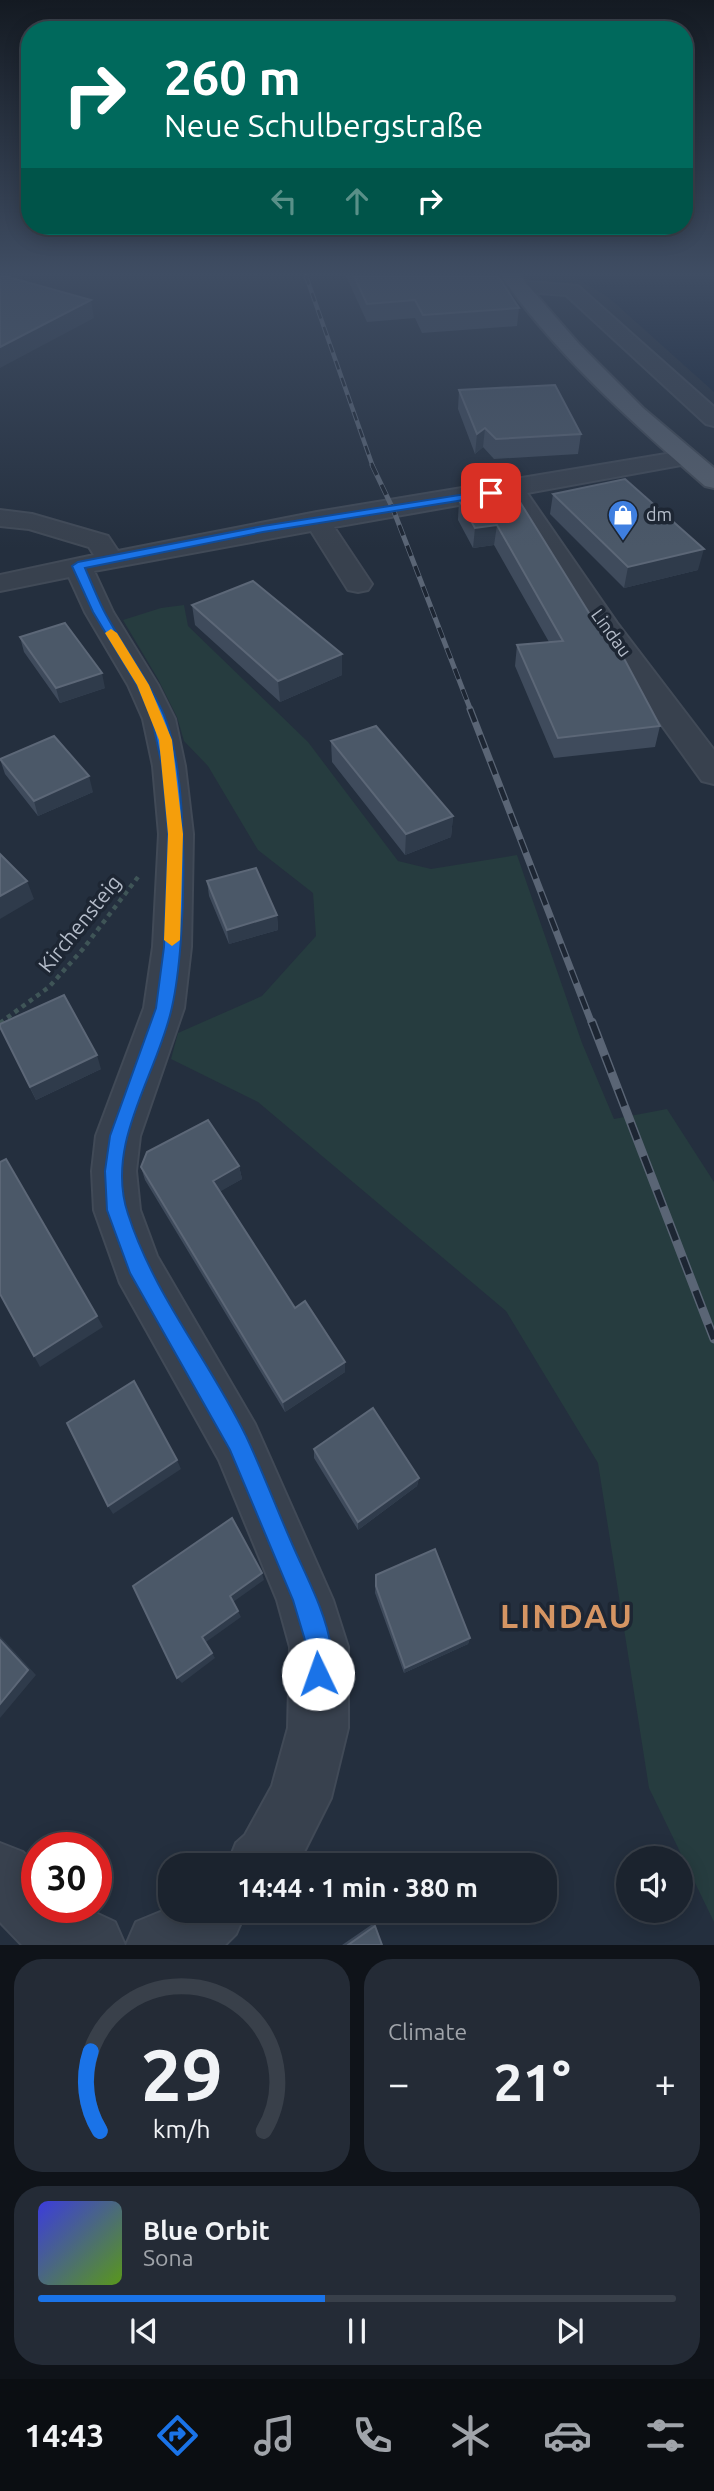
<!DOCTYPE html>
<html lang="en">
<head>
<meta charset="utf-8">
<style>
	body { margin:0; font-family:Ubuntu,sans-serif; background:#242b36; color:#f1f3f6; height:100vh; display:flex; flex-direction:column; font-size:26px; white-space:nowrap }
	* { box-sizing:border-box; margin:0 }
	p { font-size:23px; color:#a0a4aa }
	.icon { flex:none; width:38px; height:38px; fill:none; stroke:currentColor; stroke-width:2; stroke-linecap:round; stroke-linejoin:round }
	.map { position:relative; height:1945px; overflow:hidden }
	.drawer { display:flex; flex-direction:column; gap:14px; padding:14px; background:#0f1319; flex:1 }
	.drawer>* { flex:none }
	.hud { position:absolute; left:21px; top:21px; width:672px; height:214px; border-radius:28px; box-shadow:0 4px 18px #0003,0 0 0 2px #39404a; background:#00695c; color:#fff; overflow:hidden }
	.controls { position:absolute; left:616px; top:1846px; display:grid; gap:14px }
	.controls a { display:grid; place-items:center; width:77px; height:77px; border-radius:50%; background:#1b232e; box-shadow:0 4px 18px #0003,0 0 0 2px #39404a; font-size:35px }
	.speed { position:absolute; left:21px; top:1832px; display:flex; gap:14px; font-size:35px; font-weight:700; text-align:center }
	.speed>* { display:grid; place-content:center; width:91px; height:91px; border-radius:50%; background:#1b232e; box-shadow:0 4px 18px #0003,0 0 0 2px #39404a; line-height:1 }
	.speed .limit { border:10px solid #d22; background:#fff; color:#111 }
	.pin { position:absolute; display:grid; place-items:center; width:60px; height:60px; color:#fff; margin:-30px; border-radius:14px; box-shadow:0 4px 10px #0006 }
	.me { position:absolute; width:77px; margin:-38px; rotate:357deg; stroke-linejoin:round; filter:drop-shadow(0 0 5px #0008) }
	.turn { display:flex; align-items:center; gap:24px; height:147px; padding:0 28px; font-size:32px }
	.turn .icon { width:91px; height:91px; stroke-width:2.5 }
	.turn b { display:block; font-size:49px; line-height:60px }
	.lanes { display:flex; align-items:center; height:66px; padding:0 28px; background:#0003; justify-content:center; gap:35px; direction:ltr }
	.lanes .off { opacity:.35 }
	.big { font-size:52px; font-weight:600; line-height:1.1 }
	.drawer .widget { flex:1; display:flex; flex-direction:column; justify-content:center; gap:10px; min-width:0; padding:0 24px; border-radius:28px; background:#242b36 }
	.drawer .dial { align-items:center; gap:0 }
	.dial svg { height:182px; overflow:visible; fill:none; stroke:#39404a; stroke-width:7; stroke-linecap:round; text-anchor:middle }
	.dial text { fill:#f1f3f6; stroke:none }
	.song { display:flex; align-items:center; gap:21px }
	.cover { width:84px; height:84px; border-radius:10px; background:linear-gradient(135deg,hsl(240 70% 55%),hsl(90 70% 35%)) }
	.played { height:7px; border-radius:4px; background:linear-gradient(90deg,#1a73e8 45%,#39404a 45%) }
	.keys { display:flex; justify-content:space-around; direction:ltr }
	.heat { display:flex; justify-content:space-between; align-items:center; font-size:38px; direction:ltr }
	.drawer .tiles { flex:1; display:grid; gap:14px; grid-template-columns:1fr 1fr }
	.widget:last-child { grid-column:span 2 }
	.trip { position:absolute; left:158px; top:1853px; width:399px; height:70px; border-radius:28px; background:#1b232e; box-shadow:0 4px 18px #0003,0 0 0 2px #39404a; font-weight:600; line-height:70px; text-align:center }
	.dock { display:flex; height:112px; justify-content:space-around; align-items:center; background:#0b0e12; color:#a0a4aa }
	.dock .icon { width:49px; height:49px }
	.dock .active { color:#1a73e8 }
	.dock b { font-size:32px; color:#f1f3f6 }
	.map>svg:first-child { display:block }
	.green { fill:#263c3f }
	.water { fill:#17263c }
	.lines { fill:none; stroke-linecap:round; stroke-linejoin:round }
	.minor-casing { stroke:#414a57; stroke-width:4 }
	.major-casing { stroke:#414a57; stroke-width:4 }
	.path { stroke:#3f5557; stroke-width:4.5; stroke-dasharray:4.5 4.5; stroke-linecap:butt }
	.minor { fill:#38414e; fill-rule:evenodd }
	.major { fill:#56606e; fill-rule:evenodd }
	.rail-far3-casing { stroke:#5a6575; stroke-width:4.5 }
	.rail-far2-casing { stroke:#5a6575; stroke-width:5 }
	.rail-far1-casing { stroke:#5a6575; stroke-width:7 }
	.rail-casing { stroke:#5a6575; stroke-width:9 }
	.rail-far3 { stroke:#1d2633; stroke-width:2.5; stroke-dasharray:9; stroke-linecap:butt }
	.rail-far2 { stroke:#1d2633; stroke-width:3.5; stroke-dasharray:11; stroke-linecap:butt }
	.rail-far1 { stroke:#1d2633; stroke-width:4.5; stroke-dasharray:14; stroke-linecap:butt }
	.rail { stroke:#1d2633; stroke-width:6; stroke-dasharray:18; stroke-linecap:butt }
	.wall { fill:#3f4b5c }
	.shaded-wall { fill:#2f3b4b }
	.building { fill:#4b5868; stroke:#5c6777; stroke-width:2 }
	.route { fill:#1a73e8; stroke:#114b97; stroke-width:2 }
	.slow { fill:#f59e0b }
	.labels { text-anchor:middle; stroke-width:7; stroke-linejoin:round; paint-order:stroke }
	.far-poi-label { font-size:18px; fill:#b4bcc9; stroke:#1d2633; text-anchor:start }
	.far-street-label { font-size:18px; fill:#b4bcc9; stroke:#1d2633 }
	.street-label { font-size:21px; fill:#b4bcc9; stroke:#1d2633 }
	.near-district-label { font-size:33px; font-weight:bold; letter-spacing:2px; fill:#d59563; stroke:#1d2633 }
</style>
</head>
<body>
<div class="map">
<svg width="714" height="1945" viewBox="0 0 714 1945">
	<rect width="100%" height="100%" fill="#242f3e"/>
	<path class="green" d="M184,605L188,626L308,742L398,861L431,869L517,855L582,1043L614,1119L667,1109L714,1182V1922L649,1788L598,1463L506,1311L258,1102L171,1059L178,1033L262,996L316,936L313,893L258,850L208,766L184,741L177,717L158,679L123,620L161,608Z"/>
	<path class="water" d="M572,276H714V392L608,297Z"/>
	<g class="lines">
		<g class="minor-casing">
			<path id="minor" d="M518,281L578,286L714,407V426L706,424L566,295L511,291L508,287L511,283Z
				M684,451L692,453L696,458L692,463L527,493L617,623L714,750V784L702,781L597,635L504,497L334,527L372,584L368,590L358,592L348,590L311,531L94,571L113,612L158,685L175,719L185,766L193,834L191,947L184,1008L140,1136L136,1171L140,1210L157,1256L255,1424L333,1600L348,1647V1728L331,1798L297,1866H227L236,1843L245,1835L272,1786L288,1728L290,1647L277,1600L219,1460L120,1283L94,1210L92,1171L96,1136L144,1008L153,947L159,834L153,766L143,719L128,685L85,612L69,577L0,591V575L94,555L89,547L29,529L0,526V510L32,514L108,536L118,551L317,512Z
				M0,1843L23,1852L37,1867V1908H85L115,1922L125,1945H22L0,1922Z
				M170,1908V1911H246L236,1934L225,1945H126L136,1922Z"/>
		</g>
		<g class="major-casing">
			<path id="major" d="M501,276H520L579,344L643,408L714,468V488L705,486C632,422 557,356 501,276Z"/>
		</g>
		<path class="path" d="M0,1023L49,987L83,949L138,877"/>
		<use href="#minor" class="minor"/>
		<use href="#major" class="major"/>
		<g class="rail-far3-casing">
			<path id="rail-far3" d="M306,276L373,467"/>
		</g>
		<g class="rail-far2-casing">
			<path id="rail-far2" d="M372,465L393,509L471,711"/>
		</g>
		<g class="rail-far1-casing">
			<path id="rail-far1" d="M470,709L592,1024"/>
		</g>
		<g class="rail-casing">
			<path id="rail" d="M592,1022L714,1339"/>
		</g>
		<use href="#rail-far3" class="rail-far3"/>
		<use href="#rail-far2" class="rail-far2"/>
		<use href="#rail-far1" class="rail-far1"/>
		<use href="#rail" class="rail"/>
	</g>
	<path class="wall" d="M346,276H498L519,308L517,326L422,333L415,318L367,322Z
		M459,390L581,434L578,454L494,459L483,447L475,454L458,409Z
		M553,494L698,570L624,588L550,514Z
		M459,500L498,506L660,726L655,747L554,758L515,666L517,645L549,642L494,545L473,548L458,520Z
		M192,605L342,654V675L280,702L195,625Z
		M20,637L105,688L60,703L24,652Z
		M331,741L453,816L451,837L405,855L332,762Z
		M0,759L93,792L38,816L5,774Z
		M207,881L277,915L278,930L229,944L209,896Z
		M0,1028L101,1069L36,1100Z
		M239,1166L242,1179L220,1191L295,1308L345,1372L285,1412L145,1180L141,1167Z
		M314,1449L419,1478L417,1486L358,1530L314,1458Z
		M376,1575L470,1638L468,1644L404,1673L375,1593Z
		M374,1923L382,1945H342Z"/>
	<path class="shaded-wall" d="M91,300L94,318L0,368V347Z
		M485,428L483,447L475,454L477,434Z
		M497,525L494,545L473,548L475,528Z
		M704,549L698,570L624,588L628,567Z
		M342,654V675L280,702L278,681Z
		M102,673L105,688L60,703L56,688Z
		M89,776L93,792L38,816L34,801Z
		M453,816L451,837L405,855L406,834Z
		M27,881L34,899L0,919V896Z
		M277,915L278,930L229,944L227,930Z
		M97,1055L101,1069L36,1100L30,1087Z
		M239,1166L242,1179L216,1194L213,1181Z
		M97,1316L103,1327L40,1367L34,1356Z
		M345,1362V1372L285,1412L283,1402Z
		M177,1460L181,1469L113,1514L108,1506Z
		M419,1478L417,1486L358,1530V1522Z
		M262,1573L264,1580L233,1602L230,1596Z
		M238,1611L241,1617L206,1642L215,1658L182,1683L177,1678L202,1637Z
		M0,1636L36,1675L0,1718Z
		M470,1638L468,1644L404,1673L405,1668Z"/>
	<path class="building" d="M0,276H5L91,300L0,347Z
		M354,276H498L519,308L423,315L415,300L367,304Z
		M555,385L581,434L496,439L485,428L477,434L459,390Z
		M625,479L704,549L628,567L553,494Z
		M492,496L498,506L520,502L604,637L612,636L660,726L558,738L517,645L563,641L497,525L475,528L459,500Z
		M253,581L342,654L278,681L192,605Z
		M65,623L102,673L56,688L20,637Z
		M376,726L453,816L406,834L331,741Z
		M54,736L89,776L34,801L0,759Z
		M0,854L27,881L0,896Z
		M256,868L277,915L227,930L207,881Z
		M64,995L97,1055L30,1087L0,1027V1024Z
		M208,1120L239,1166L213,1181L295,1308L305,1301L345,1362L283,1402L141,1167L147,1152Z
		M6,1159L97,1316L34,1356L0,1294V1162Z
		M134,1381L177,1460L108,1506L67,1423Z
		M373,1408L419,1478L358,1522L314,1449Z
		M232,1518L262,1573L230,1596L238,1611L202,1637L212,1653L177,1678L133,1586Z
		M435,1549L470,1638L405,1668L376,1586V1575Z
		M0,1640L28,1670L0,1704Z
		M375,1926L382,1945H348Z"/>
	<linearGradient id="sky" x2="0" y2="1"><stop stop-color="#141a22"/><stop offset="0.5" stop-color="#3f4d63"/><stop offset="1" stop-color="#3f4d63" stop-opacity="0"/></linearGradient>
	<rect width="714" height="548" fill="url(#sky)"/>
	<path class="route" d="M491,490L496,493L495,495L263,532L85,568C91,582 97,597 104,611C123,647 148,678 164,715C190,778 187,940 172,1007C158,1074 104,1143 128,1214C154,1295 209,1360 246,1436C263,1472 277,1510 293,1546C307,1578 326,1613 331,1647C332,1658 331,1672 327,1682L318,1686L310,1682L306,1674L307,1647L293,1600L230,1450L130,1273L107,1210L105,1171L110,1136L156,1008L164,947L168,834L162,766L152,719L137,685L93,612L72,566L78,562L263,526Z"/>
	<path class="slow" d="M111,629L117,633L149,685L172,740L183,834L180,940L172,946L164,940L168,834L159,740L137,685L105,633Z"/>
	<defs>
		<g id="shop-pin" transform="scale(1.575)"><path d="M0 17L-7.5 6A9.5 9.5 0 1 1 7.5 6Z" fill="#3f7fe0" stroke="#1d2633"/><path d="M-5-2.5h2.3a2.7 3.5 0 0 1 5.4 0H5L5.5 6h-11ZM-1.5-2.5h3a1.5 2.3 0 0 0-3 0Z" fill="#fff"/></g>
	</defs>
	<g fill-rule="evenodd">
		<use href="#shop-pin" x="623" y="515"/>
	</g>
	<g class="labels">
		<g class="far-poi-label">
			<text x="646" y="521">dm</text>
		</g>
		<g class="far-street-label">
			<text transform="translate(611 633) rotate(54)" y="6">Lindau</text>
		</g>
		<g class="street-label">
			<text transform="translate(80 924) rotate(-51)" y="7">Kirchensteig</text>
		</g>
		<g class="near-district-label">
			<text x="567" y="1628">LINDAU</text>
		</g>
	</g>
</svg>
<div class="controls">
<a><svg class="icon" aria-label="sound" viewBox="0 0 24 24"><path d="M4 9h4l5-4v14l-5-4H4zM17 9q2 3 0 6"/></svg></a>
</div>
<div class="speed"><div class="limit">30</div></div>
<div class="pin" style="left:491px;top:493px;background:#d93025"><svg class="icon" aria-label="arrive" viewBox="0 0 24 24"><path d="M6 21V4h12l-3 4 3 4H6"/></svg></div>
<svg class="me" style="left:318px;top:1674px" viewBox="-20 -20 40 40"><circle r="19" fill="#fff"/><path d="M0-13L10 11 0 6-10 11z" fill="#1a73e8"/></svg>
<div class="trip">14:44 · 1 min · 380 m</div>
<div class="hud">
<div class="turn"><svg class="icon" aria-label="right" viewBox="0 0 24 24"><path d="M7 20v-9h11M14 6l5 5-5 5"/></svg><div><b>260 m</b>Neue Schulbergstraße</div></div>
<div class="lanes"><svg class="icon off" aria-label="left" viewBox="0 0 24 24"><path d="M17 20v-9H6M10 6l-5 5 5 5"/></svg><svg class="icon off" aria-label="ahead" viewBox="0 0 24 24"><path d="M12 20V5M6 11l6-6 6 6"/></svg><svg class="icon" aria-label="right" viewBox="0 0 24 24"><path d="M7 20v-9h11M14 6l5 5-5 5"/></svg></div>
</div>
</div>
<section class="drawer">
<div class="tiles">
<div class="widget dial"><svg viewBox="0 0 100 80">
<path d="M14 69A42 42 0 1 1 86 69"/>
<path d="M14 69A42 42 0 0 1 10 34" stroke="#1a73e8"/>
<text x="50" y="56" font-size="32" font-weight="700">29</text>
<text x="50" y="72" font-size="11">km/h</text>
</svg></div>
<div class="widget"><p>Climate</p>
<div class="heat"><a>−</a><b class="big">21°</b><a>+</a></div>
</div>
<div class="widget">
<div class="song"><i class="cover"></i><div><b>Blue Orbit</b><p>Sona</p></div></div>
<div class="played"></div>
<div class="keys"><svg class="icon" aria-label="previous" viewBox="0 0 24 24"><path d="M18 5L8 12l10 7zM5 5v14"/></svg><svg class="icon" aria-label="pause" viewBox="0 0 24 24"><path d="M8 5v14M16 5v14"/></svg><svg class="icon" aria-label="next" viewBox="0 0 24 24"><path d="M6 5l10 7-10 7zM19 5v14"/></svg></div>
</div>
</div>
</section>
<nav class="dock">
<b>14:43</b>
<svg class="icon active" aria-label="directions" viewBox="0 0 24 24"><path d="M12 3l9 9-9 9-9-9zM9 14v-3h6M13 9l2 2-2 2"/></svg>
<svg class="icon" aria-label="music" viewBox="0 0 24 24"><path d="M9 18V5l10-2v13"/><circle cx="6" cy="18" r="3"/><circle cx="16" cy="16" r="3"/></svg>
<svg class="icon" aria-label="phone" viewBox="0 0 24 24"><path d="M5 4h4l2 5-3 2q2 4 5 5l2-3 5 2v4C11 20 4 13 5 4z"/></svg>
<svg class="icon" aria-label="climate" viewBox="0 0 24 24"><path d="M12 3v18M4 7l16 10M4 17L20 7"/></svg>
<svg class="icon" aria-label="car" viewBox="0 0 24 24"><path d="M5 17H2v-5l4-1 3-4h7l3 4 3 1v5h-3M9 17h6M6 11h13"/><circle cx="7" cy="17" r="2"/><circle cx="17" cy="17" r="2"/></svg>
<svg class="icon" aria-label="filters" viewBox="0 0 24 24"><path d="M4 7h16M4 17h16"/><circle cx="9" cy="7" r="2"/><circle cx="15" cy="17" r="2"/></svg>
</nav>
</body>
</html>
